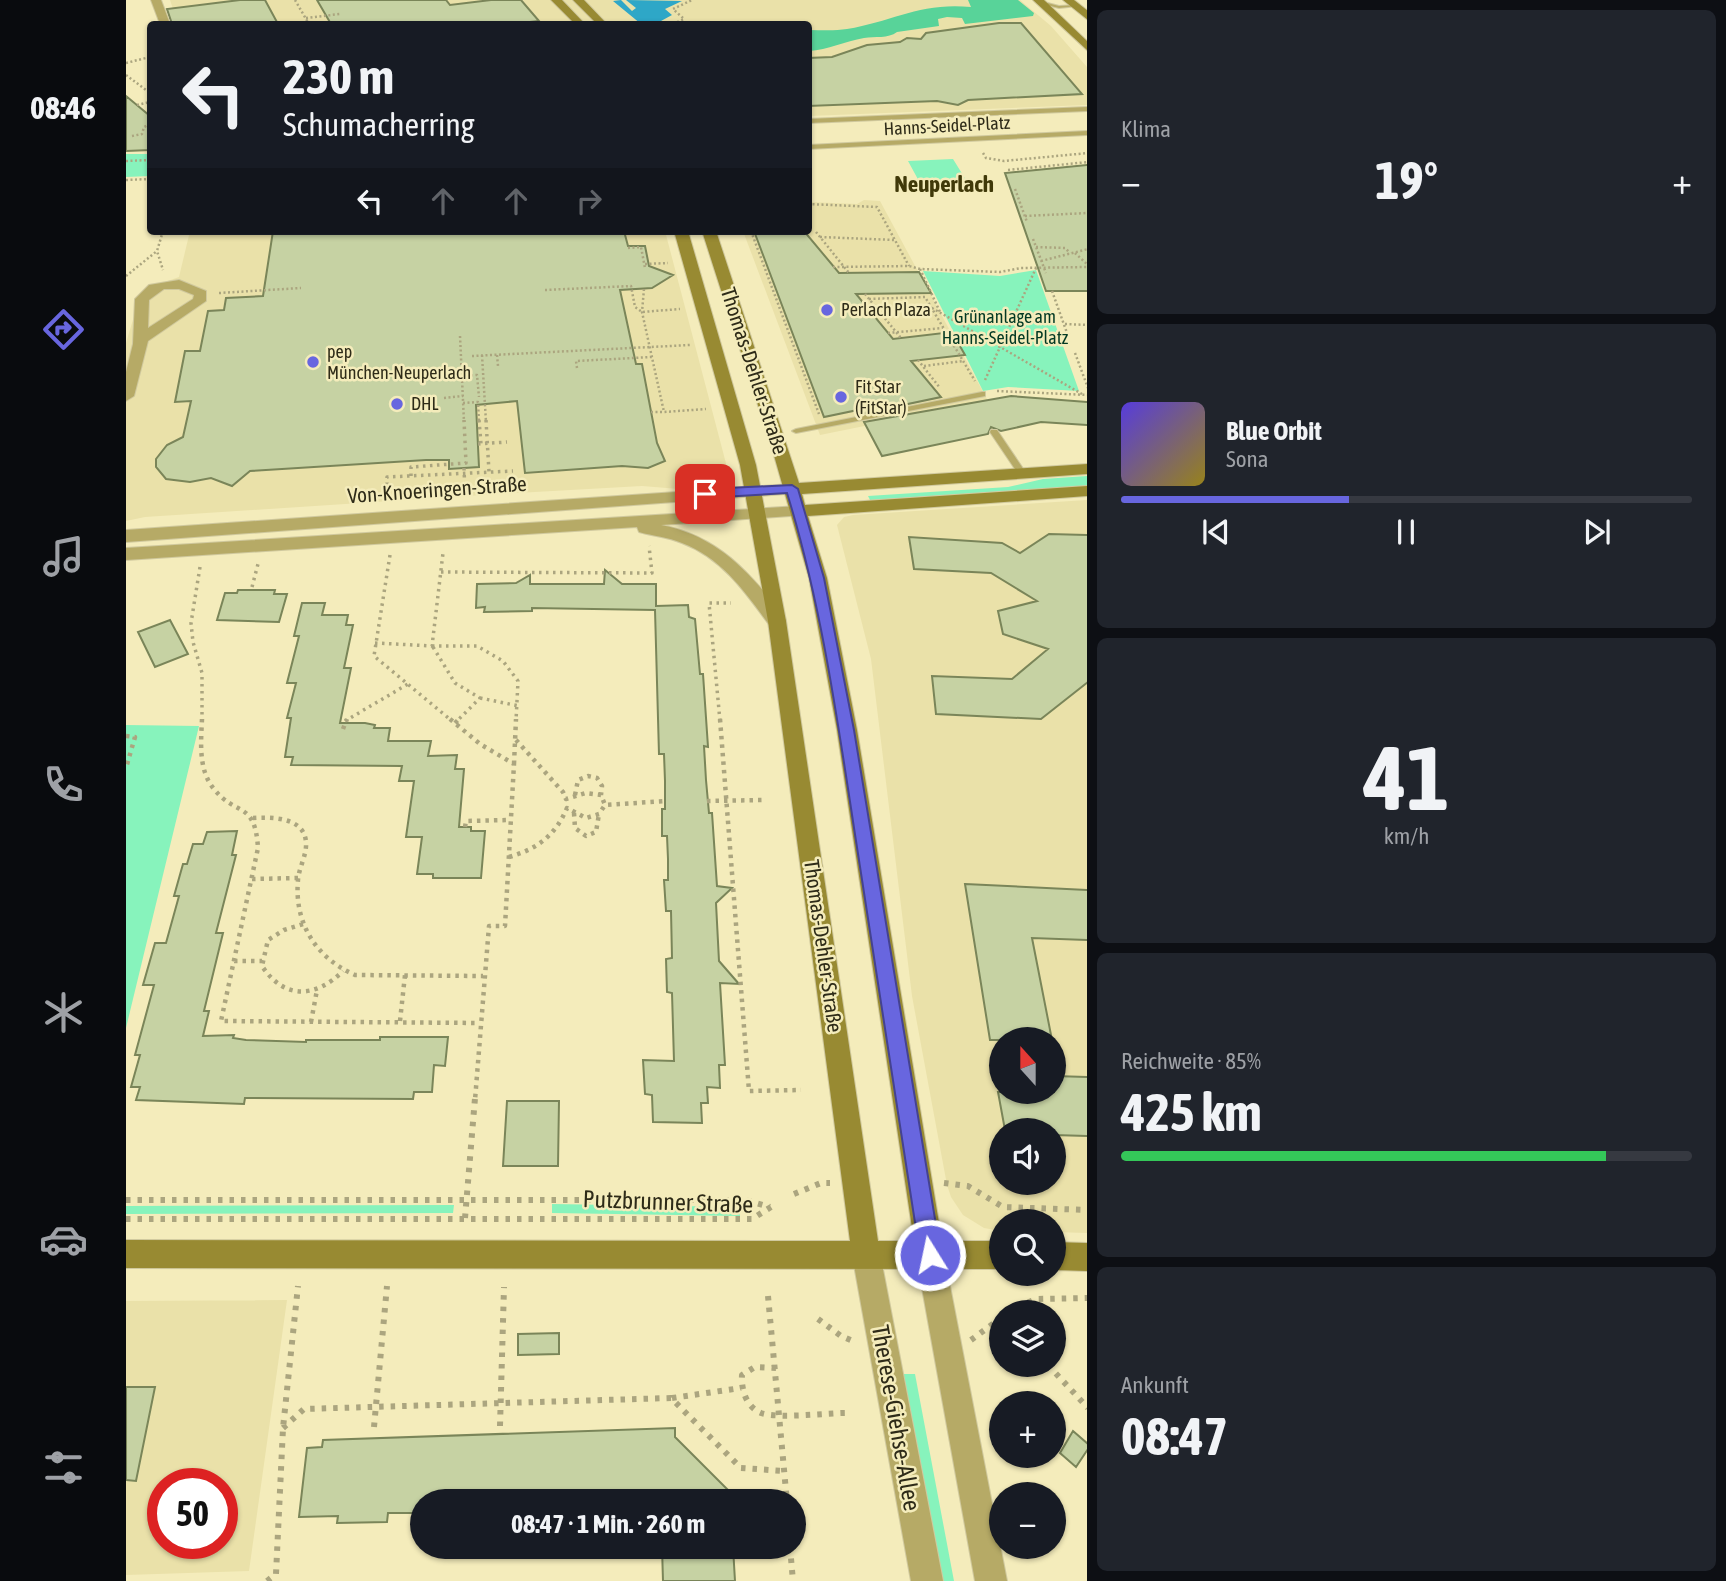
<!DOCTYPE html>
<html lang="de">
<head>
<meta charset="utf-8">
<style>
	body { margin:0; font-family:"Asap Condensed",sans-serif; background:#20242c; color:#f1f3f6; height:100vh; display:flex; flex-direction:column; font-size:26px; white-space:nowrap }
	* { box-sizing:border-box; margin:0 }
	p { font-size:23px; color:#9ea1a6 }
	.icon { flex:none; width:38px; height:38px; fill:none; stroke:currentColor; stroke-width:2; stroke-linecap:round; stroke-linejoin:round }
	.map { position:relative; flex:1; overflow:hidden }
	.details { display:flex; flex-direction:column; gap:10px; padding:10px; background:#0d0f14; width:639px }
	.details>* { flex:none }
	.guide { position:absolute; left:21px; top:21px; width:665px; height:214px; border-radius:7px; box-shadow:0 2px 5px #0004; background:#171b24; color:#f1f3f6; overflow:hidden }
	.needle { width:46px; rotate:339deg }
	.controls { position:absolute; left:863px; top:1027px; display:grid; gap:14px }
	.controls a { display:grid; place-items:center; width:77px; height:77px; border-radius:50%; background:#171b24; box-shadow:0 2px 5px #0004; font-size:35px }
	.speed { position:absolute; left:21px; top:1468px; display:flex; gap:14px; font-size:35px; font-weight:700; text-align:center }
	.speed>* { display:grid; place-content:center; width:91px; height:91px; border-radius:50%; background:#171b24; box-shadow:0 2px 5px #0004; line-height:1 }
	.speed .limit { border:10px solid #d22; background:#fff; color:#111 }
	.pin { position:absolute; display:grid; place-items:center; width:60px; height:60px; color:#fff; margin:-30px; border-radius:14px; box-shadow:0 4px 10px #0006 }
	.me { position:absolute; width:77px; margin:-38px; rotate:350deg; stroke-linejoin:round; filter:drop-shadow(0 0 5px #0008) }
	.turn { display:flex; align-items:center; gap:24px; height:147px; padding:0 21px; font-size:32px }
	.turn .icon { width:91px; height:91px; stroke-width:2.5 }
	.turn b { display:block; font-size:49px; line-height:60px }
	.lanes { display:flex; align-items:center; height:66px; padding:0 21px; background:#0003; justify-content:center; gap:35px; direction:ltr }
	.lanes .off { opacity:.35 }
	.big { font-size:52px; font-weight:700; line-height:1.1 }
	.details .widget { flex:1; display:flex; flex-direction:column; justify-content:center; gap:10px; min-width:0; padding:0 24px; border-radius:10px; background:#20242c }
	.details .dial { align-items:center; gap:0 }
	.dial b { font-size:91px; line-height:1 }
	.song { display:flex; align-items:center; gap:21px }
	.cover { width:84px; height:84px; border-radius:10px; background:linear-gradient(135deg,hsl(250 70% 55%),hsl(50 70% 35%)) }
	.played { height:7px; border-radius:4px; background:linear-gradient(90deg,#6866df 40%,#363941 40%) }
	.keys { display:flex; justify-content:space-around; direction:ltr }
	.heat { display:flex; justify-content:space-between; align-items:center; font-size:38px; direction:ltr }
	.charge { height:10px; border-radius:5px; background:linear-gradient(90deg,#34c759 85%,#363941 0) }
	.trip { position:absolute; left:284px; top:1489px; width:396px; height:70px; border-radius:35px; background:#171b24; box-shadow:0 2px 5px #0004; font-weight:700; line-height:70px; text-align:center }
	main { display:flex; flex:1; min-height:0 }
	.tab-bar { display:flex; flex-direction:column; width:126px; justify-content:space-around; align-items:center; background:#090b0e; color:#9ea1a6 }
	.tab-bar .icon { width:49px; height:49px }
	.tab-bar .active { color:#6866df }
	.tab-bar b { font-size:32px; color:#f1f3f6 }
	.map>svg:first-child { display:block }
	.built { fill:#eae1a9; fill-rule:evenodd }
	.green { fill:#87f3bc }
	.forest { fill:#58d399 }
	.water { fill:#2ea7c7 }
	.building { fill:#c6d2a3; stroke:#7a8559; stroke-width:2 }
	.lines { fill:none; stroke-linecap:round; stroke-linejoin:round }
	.lane-casing { stroke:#d0c99e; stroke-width:2 }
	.street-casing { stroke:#d0c99e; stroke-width:2 }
	.secondary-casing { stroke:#d0c99e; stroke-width:2 }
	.path-far3 { stroke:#aba57f; stroke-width:2.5; stroke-dasharray:2 2.5; stroke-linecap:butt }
	.path-far2 { stroke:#aba57f; stroke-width:3.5; stroke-dasharray:2.5 4.5; stroke-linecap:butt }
	.path-far1 { stroke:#aba57f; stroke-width:4.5; stroke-dasharray:3.5 5; stroke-linecap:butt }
	.path { stroke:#aba57f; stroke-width:6; stroke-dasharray:4.5 7; stroke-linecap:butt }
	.lane { fill:#b6aa66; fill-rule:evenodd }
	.street { fill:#b6aa66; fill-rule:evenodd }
	.secondary { fill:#988a32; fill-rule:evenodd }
	.route { fill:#6866df; stroke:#444291; stroke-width:2 }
	.poi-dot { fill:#6866df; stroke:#f4ecbb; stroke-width:2.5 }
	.labels { text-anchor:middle; stroke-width:5; stroke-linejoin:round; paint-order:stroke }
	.far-street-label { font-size:18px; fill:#2e2b18; stroke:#f4ecbb }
	.far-poi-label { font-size:18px; fill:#2e2b18; stroke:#f4ecbb; text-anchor:start }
	.far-park-label { font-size:18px; fill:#023923; stroke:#f4ecbb }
	.street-label { font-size:21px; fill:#2e2b18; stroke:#f4ecbb }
	.far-district-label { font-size:23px; font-weight:bold; fill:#403909; stroke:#f4ecbb }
	.near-street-label { font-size:24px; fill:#2e2b18; stroke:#f4ecbb }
</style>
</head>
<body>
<main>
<nav class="tab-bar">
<b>08:46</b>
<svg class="icon active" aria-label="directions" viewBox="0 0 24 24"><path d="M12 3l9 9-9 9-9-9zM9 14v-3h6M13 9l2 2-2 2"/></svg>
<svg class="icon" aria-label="music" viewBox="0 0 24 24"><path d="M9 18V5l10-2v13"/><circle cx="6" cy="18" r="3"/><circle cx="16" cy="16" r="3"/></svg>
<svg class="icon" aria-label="phone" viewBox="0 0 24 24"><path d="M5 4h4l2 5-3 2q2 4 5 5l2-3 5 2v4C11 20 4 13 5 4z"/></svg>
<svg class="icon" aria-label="climate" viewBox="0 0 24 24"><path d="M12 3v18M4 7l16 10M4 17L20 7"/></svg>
<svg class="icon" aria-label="car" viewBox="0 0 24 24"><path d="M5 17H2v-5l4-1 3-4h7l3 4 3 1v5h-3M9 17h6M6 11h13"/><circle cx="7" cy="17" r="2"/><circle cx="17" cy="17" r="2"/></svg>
<svg class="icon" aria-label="filters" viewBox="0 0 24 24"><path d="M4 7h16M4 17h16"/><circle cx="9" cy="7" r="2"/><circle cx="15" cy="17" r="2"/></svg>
</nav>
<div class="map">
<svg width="962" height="1581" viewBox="0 0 962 1581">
	<rect width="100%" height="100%" fill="#f4ecbb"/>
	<path class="built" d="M44,0H894L925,26L961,67V105L683,116L682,24H52Z
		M738,200L754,201L862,401L694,435L617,231H682L683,202L731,204Z
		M64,231H539L602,471L599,480L590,485L553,489L516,486L371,494L19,517L0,521V343L9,313L10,299L19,289L53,277Z
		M961,500V1233L928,1232V1222H875V1231L858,1228L837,1215L825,1197L821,1185L786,996L745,659L711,525L718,517L727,515ZM875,1040H928V1092H875ZM875,1130H928V1183H875Z
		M161,1300L123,1571L0,1575V1301ZM37,1484H96V1544H37Z"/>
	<path class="green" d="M0,154H24V176L0,177Z
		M827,159L840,180L794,183L782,161Z
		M910,270L953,391L882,387L857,391L797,271L874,276Z
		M961,476V486L744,500L742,496L882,487L917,479Z
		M0,725L73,726L0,1028Z
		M426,1204L614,1207V1216L426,1213Z
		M328,1205L327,1213L0,1214V1206Z
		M773,1374H789L828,1581H815Z"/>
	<path class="forest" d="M842,0H892L908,13L907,16L839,24L836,18L821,17L812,19L813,26L771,32C762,39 749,36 738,38C719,41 702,50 683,51V30C695,30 709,31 721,29C768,21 795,2 845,7Z"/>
	<path class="water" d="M495,0L506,11L510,8L500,0L556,1L539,9L546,15L535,21L541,23L515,24L487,1Z"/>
	<path class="building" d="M114,0H139L152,24H46L41,9Z
		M191,0H320L324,5L365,0H395L413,21L385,24H205Z
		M873,23H895L956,94L842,100L832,105L811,101L682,106V58L706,57L741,45L774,42L781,38L795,39L800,33Z
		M0,96L24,116V150L0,151Z
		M962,165V291H920L879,173Z
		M147,231H498L502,246H519L523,266L547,275L526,288L494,290L510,364H516L531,443L539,461L522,468L496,466L399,473L391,401L350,405L353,467L323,469V460H300L124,471L106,486L85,478L64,482L40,479L30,467V459L41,445L57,437L65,401L49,402L59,351H74L82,311L98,310L100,298L137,296Z
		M628,231H678L713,273L793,272L805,293L730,294L767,339L826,332L839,355L785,361L815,397L734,414L732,410L698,417Z
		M885,396L962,402V425L915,422L875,431L865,427L862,434L756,456L738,422Z
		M923,534L962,535V682L915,719L810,714L806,676L886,679L922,649L877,634L872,611L911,601L865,573L788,569L783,537L876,543L894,553Z
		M479,570L496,584H530V606L562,605L563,617L569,619L574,674H577L582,747L578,746L580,780L583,813H586L591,886L606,888L590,903L593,961L613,984L594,983L599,1065H593L594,1088L581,1087L582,1103H575L576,1123L527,1122L526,1095L519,1094L517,1060L548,1061L546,993L541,992L540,959L546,958L545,911H540L538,880H542V859L541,836H536V809H539V781L538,754H533L529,610L406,608V611L358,612L359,607L350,608L351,584L390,583L404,575V584H478Z
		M112,590H149L148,594H161L153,622L91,620L99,593H111Z
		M176,603H199L196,615H222L220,625H227L218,668H225L214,723H239L249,725L248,728H264L262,741H305L302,756L331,755L329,769H338L333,827H345V831H359L355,878H307V874H291L296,837H280L288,781H273L276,766L165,765L167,757H159L165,718H161L170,683H161L173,636H168Z
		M44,620L62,654L29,667L12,632Z
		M111,831L106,855H110L90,933H97L78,1011H83L77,1036L108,1035L107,1038L120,1040L180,1042V1040H254V1037H322L319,1066L308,1065L306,1092H288L287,1099L119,1098L118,1104L10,1100L14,1087H5L14,1055H9L28,985H17L29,943H40L53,896H48L57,864H61L67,844H77L81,832Z
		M839,884L962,890V940L906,938L926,1040H864Z
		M928,1076L962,1077V1136L928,1135V1130H879L872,1092H928Z
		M381,1101H433L432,1166H377Z
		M433,1333V1354L392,1355V1334Z
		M0,1387H29L10,1481L0,1480Z
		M549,1428V1437L614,1502H296V1513H262L261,1522L211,1523L212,1516L173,1517L181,1448L196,1447L197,1440Z
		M947,1431L962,1444V1449L950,1467L934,1453Z
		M536,1547H607L609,1581H537Z"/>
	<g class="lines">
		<g class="lane-casing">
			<path id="lane" d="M914,1L933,6L950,5L952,6L933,8L912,3Z
				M446,22L456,24H444Z
				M962,107V111L682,123V119Z
				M962,131V135L682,149V145Z
				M856,392H859V396L670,433L666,431L670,429Z
				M865,430H871L900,473L899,475H893L864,432Z"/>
		</g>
		<g class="street-casing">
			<path id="street" d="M25,0H35L44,24H34Z
				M53,280L80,291V301L22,341L8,396L0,401V372L7,344L9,299L23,285ZM38,289H53L68,295L67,299L22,328L23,300Z
				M666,484L674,489L672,493L0,542V530Z
				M673,506L682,511L679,515L535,525C592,536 623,572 658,616L660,621L658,626H644C620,593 596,558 556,543C542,537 527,536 513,532L511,527L0,560V548Z
				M740,1240L750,1244L754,1254L817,1581H785L726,1254L730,1244Z
				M804,1241L814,1245L818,1255L881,1581H849L790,1255L794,1245Z"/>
		</g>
		<g class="secondary-casing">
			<path id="secondary" d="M425,0H436L459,24H449Z
				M447,0H458L481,24H471Z
				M907,0H918L962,42V51Z
				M937,0H948L962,11V20Z
				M548,231H562L630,465L660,621L752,1241H788L711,730L683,578L647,452L576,231H590L673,483L962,464V474L676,494L679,505L962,486V496L682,516L701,578L731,730L816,1241H875V1269L0,1268V1240L724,1241L642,621L614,465Z
				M928,1242L962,1243V1271L928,1270Z"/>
		</g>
		<path class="path-far3" d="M169,0L183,24
			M180,18L214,14
			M547,24L558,19L547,9L566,0
			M0,63L24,57
			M0,75L24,93
			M11,105L24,102
			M6,136L16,134L18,127L24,124
			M857,153L860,158L878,161L962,153
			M0,161L24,160
			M882,170L962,162
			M0,180L24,179
			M889,189L901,222
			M682,204L751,207L783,266
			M899,216L962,213
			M37,231L31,251L37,270
			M625,231L693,414
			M690,232L723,273
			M694,237L769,240
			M907,239L920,273
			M910,247L939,248L944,253
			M502,248L515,247L519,268
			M949,253L962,265
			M915,261L962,249
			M519,264L542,263
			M707,267L783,266L794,269L874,272L895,268L962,267
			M794,269L814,312
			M0,276L31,251
			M518,289L516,312L538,412L580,409
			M419,290L505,286L509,307L516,312L554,309
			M926,291L941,333
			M93,293L175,288
			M739,294L775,338
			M743,299L799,297L849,381
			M806,308L956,394
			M939,324L962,325
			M762,333L817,328
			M334,336L338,422
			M949,353L962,388
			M356,355L360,422
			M371,355L372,366
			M346,356L564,345
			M792,360L814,388
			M798,366L837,361
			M451,368L450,361L526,357
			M336,376L351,375L353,397
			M859,380L910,268
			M871,391L962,395
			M318,398L337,396
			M337,403L352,402L353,422
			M525,412H538"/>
		<path class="path-far2" d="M353,420L355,444
			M360,420L363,472
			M352,444L381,442
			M338,468L339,494
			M285,476V467L340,463L338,420
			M261,499V477L387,471
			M264,555L248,656L326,721
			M74,567L65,623L67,642L76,673V721
			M315,572L526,573L523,546
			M126,587L132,564
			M249,643L306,646L317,553
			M306,646H351L377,661L392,681L390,721
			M307,647L329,683L354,698L331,721
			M354,698L393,706
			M219,721L282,684
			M594,721L583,603H605"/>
		<path class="path-far1" d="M76,719C75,742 72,770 88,789C110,817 129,800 132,848L95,1021L353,1023
			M324,719L354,744L388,764L379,926H363L349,1100
			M594,719L623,1091L675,1090
			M329,723L333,719
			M217,729L221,719
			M0,736L9,737L0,768
			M390,740L437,792L440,799L460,793L475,795L479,805L540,801
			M388,764L390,719
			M449,795L452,780L462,776L471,778L476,786L475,795
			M581,801L639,800
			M448,813L449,828L460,836L470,832L473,814
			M127,818C146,817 178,817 180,842C181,855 173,867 172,880C168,923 190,958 229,975L357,976
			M339,827L340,821L383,820
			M383,857C411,849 429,836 441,808L460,818L473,814L479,805
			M126,879L172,878
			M177,924L158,930L142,940L136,966C158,1000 190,998 217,971
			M108,961H136
			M274,1021L279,975
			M185,1022L191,990"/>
		<path class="path" d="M818,1183L842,1186L877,1207L962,1210
			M668,1194L695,1183H704
			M0,1200H619L644,1207
			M339,1218L349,1098
			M0,1219H626L645,1207
			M642,1296L661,1502
			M881,1312L910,1299L962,1298
			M692,1319L715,1336L729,1342
			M845,1340L875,1318
			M922,1365L962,1408
			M650,1368L629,1367L616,1375C615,1389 620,1407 635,1413C652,1419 700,1413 720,1413
			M546,1398L615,1388
			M374,1426L378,1287
			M248,1427L261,1286
			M157,1428L178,1409L545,1398L615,1468L658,1471
			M664,1547L667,1581
			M141,1581L150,1574L157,1428L172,1286"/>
		<use href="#lane" class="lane"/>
		<use href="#street" class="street"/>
		<use href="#secondary" class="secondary"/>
	</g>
	<path class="route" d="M666,485L672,489L698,578L728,730L815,1255L812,1262L804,1265L797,1262L794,1255C772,1117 751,979 730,841C712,724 696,606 661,493L579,498L573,494L579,489Z"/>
	<g class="poi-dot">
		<circle cx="701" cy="310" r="7"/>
		<circle cx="187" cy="362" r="7"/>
		<circle cx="715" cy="397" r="7"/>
		<circle cx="271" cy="404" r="7"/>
	</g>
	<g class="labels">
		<g class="far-street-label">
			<text transform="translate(821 126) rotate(-3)" y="6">Hanns-Seidel-Platz</text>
		</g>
		<g class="far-poi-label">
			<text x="715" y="316">Perlach Plaza</text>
			<text x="201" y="358">pep<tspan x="201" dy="21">München-Neuperlach</tspan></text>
			<text x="729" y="393">Fit Star<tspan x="729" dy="21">(FitStar)</tspan></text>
			<text x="285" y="410">DHL</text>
		</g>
		<g class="far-park-label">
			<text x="879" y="323">Grünanlage am<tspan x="879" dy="21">Hanns-Seidel-Platz</tspan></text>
		</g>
		<g class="street-label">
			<text transform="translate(628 371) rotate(72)" y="7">Thomas-Dehler-Straße</text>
			<text transform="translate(311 490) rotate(-4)" y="7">Von-Knoeringen-Straße</text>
			<text transform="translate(697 946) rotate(82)" y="7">Thomas-Dehler-Straße</text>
		</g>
		<g class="far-district-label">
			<text x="818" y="192">Neuperlach</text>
		</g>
		<g class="near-street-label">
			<text transform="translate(542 1202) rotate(2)" y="8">Putzbrunner Straße</text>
			<text transform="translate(770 1418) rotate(80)" y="8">Therese-Giehse-Allee</text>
		</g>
	</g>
</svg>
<div class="controls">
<a><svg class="needle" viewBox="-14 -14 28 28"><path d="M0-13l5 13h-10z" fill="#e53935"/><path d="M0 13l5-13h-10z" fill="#9ea1a6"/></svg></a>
<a><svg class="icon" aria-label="sound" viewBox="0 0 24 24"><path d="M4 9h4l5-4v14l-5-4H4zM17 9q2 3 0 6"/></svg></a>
<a><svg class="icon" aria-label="search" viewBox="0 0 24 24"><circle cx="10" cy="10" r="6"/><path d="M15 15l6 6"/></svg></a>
<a><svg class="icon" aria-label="layers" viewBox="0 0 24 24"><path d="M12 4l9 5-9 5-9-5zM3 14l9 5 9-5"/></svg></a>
<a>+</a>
<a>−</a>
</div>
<div class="speed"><div class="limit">50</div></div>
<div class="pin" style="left:579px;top:494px;background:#d93025"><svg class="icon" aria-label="arrive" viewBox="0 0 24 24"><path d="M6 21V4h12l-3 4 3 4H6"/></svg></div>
<svg class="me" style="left:804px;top:1255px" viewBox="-20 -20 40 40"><circle r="17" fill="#6866df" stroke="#fff" stroke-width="3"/><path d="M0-11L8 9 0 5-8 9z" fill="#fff"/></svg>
<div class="trip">08:47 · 1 Min. · 260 m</div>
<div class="guide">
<div class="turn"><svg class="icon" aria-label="left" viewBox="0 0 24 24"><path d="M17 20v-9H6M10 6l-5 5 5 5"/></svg><div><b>230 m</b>Schumacherring</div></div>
<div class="lanes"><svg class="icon" aria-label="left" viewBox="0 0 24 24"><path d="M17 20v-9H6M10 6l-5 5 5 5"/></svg><svg class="icon off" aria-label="ahead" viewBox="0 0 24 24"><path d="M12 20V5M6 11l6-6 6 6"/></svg><svg class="icon off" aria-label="ahead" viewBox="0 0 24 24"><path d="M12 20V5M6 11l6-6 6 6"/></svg><svg class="icon off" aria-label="right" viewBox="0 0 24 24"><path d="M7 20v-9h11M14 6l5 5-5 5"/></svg></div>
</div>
</div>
<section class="details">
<div class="widget"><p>Klima</p>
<div class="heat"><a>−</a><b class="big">19°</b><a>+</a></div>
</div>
<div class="widget">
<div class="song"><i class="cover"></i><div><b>Blue Orbit</b><p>Sona</p></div></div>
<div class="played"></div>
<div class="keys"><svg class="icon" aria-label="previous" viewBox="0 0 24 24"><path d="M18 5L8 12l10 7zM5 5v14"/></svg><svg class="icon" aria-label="pause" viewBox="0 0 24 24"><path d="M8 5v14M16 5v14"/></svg><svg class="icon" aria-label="next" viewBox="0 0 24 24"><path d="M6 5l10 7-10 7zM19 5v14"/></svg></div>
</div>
<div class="widget dial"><b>41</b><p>km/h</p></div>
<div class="widget"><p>Reichweite · 85%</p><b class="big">425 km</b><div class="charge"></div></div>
<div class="widget"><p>Ankunft</p><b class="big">08:47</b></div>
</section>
</main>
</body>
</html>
